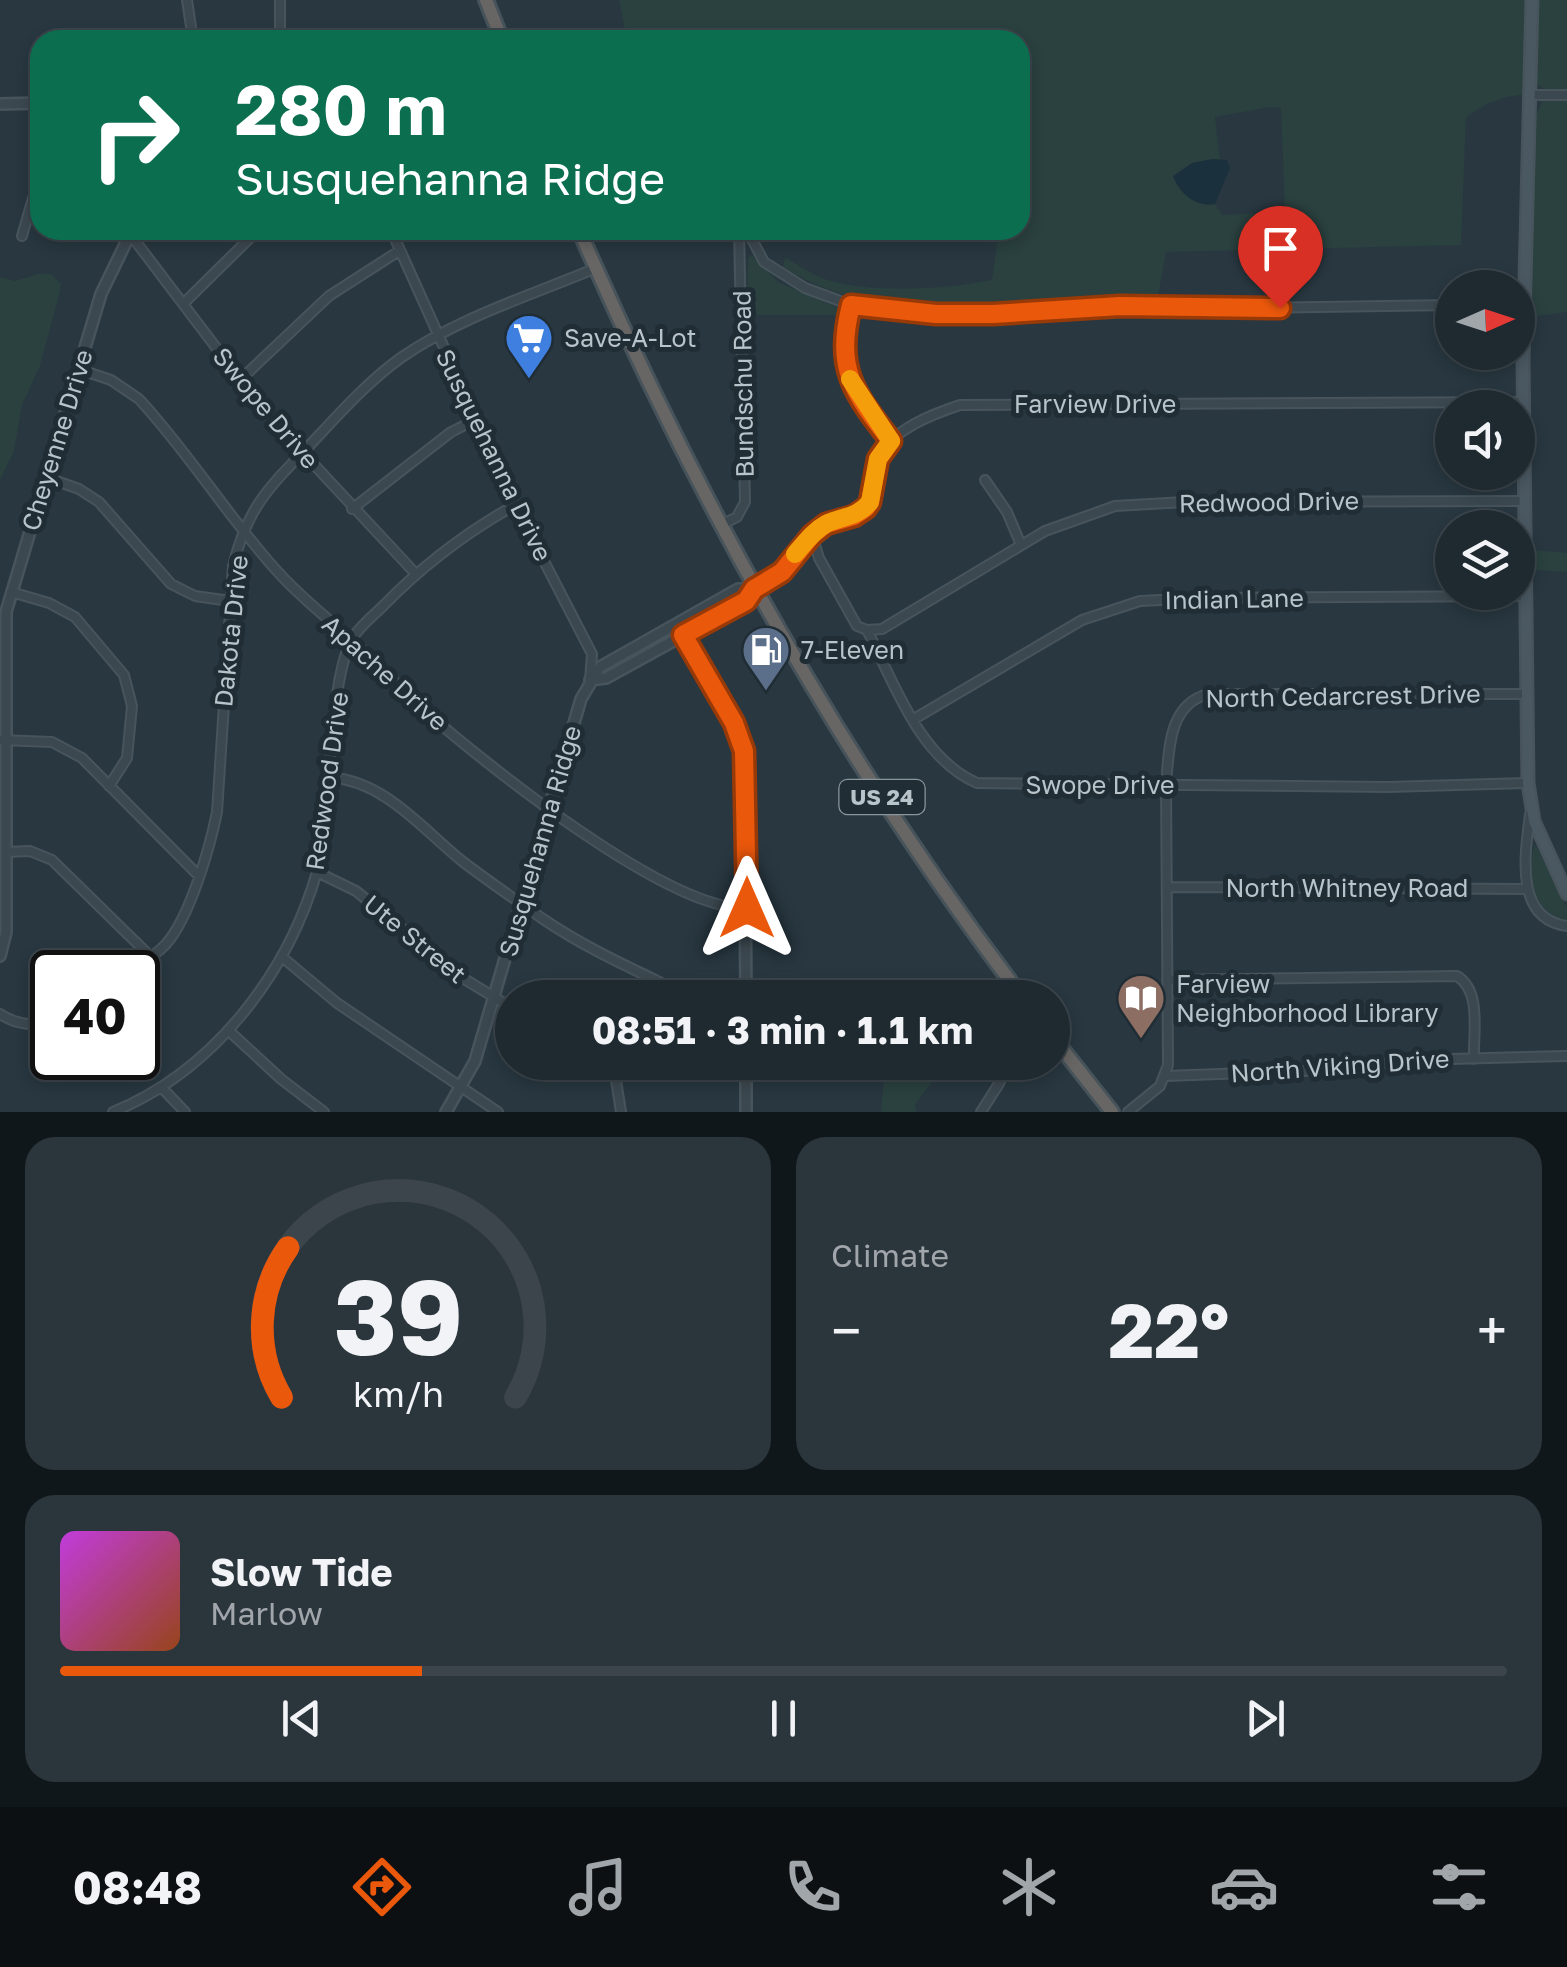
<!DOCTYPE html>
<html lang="en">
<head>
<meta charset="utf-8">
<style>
	body { margin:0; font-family:"Golos Text",sans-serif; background:#2b353c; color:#f1f3f6; height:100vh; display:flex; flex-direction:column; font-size:38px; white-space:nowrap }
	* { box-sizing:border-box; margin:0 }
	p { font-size:32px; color:#a1a6ab }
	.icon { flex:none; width:55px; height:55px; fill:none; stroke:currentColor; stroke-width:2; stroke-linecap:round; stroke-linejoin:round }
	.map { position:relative; height:1112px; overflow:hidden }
	.panel { display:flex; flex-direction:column; gap:25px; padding:25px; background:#10171a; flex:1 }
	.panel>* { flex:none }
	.banner { position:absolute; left:30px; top:30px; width:1000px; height:210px; border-radius:30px; box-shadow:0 5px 15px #0003,0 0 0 2px #3c454c; background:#0b6e4f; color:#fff; overflow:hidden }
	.needle { width:65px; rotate:87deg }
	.controls { position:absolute; left:1435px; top:270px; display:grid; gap:20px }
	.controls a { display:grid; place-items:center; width:100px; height:100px; border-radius:50%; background:#1e2930; box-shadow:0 5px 15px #0003,0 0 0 2px #3c454c; font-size:50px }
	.speed { position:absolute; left:30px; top:950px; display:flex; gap:20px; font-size:50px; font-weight:700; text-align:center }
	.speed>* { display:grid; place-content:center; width:130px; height:130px; border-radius:50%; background:#1e2930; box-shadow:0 5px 15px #0003,0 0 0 2px #3c454c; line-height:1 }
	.speed .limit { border:5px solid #111; border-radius:15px; background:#fff; color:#111 }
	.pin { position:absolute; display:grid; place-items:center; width:85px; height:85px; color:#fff; margin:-102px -42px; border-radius:50% 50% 50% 0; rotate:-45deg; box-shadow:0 0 10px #0007 }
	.pin .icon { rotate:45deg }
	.me { position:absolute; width:110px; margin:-55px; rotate:0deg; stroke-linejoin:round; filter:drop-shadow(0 0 8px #0008) }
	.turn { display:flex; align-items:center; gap:35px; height:210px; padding:0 40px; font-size:45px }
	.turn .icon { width:130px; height:130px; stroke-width:2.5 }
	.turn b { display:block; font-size:70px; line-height:85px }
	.big { font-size:75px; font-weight:700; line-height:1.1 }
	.panel .widget { flex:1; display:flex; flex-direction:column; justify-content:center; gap:15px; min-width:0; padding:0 35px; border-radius:30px; background:#2b353c }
	.panel .dial { align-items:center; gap:0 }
	.dial svg { height:260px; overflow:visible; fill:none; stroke:#3c454c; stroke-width:7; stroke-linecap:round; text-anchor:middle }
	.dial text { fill:#f1f3f6; stroke:none }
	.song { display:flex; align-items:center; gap:30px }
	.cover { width:120px; height:120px; border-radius:15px; background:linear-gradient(135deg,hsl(290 70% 55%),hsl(20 70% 35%)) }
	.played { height:10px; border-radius:5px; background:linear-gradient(90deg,#ea580c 25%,#3c454c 25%) }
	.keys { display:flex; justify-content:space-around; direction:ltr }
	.heat { display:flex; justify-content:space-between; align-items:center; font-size:55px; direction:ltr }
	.panel .tiles { flex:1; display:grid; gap:25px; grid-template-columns:1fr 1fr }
	.widget:last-child { grid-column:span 2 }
	.trip { position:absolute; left:495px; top:980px; width:575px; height:100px; border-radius:50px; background:#1e2930; box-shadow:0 5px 15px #0003,0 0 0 2px #3c454c; font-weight:700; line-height:100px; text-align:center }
	.dock { display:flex; height:160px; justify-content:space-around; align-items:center; background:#0c1013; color:#a1a6ab }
	.dock .icon { width:70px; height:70px }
	.dock .current { color:#ea580c }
	.dock b { font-size:45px; color:#f1f3f6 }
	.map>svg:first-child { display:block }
	.green { fill:#2a413f; fill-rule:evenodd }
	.water { fill:#1b303d }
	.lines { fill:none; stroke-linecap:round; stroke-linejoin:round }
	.minor-casing { stroke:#48545c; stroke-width:12 }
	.tertiary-casing { stroke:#48545c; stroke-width:14 }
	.secondary-casing { stroke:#48545c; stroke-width:15 }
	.trunk-casing { stroke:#46535a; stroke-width:18 }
	.minor { stroke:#3c4850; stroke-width:8 }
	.tertiary { stroke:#3c4850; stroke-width:9 }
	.secondary { stroke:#4a5862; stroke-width:10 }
	.trunk { stroke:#686664; stroke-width:12 }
	.route-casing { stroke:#983908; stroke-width:25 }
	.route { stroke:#ea580c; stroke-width:18 }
	.slow { stroke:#f59e0b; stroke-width:18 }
	.labels { text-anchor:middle; stroke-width:10; stroke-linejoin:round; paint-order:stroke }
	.shield { fill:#202d35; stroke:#8a969d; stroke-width:2.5 }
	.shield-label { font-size:22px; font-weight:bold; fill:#b8c3ca }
	.poi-label { font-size:25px; fill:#b8c3ca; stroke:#202d35; text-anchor:start }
	.street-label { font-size:25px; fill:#b8c3ca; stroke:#202d35 }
</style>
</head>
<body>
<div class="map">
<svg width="1567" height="1112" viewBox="0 0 1567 1112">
	<rect width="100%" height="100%" fill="#283740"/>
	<path class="green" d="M619,0H1526L1524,95C1504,95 1481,105 1466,118L1461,245L1166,252L1158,296L1150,300C1031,302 889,334 783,267L785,257C801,267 817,278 835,282C879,293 947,289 992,280L999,230H1020V40H627ZM1271,107L1281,108L1285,212L1222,215L1215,204L1212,159L1220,160L1215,117Z
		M1539,0H1567V89H1544L1536,84Z
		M1543,101H1567V312L1531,317L1535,116Z
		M752,255L778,282L838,308V315H747L748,258Z
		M38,274H51L61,284L59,295L40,366L22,405L14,451L0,480V277L15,281Z
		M1534,550L1567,553V572L1534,570Z
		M1535,844L1567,908V921C1533,914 1525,874 1535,844Z
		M926,1063H956L946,1077L931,1083L915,1105L917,1112H881L885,1067L905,1066L918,1071Z"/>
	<path class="water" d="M1212,159L1227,160L1230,168L1215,204C1196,208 1179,193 1173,176L1192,163Z"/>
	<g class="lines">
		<g class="minor-casing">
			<path id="minor" d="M187,0L193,40
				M280,0V40
				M1531,95H1567
				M391,230L515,505L592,654L590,680
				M747,230L764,262L805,288L851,305L897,311L993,314L1121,306L1183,309L1452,305
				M130,234L265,412L415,573
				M22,236L40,174
				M183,304L258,230
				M851,305C835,367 854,394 891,441
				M78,369L111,380L139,399C189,453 228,517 277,571C303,600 328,618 355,643C379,666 402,690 426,712C487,765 670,912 747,908
				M240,380L329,296L399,251
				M45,477L79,489L99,502L171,584L195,596L230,601
				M985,480L1007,512L1021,545
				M352,509L451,432L475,420
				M721,525L737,517L745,502L739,230
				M812,535L819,558L857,626L867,630C894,682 919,758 977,783L1388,787L1528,783
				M755,589C764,584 775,580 782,572C797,556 807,533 827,524C843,516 857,518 870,502C873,487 874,469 880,456C893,429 933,414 960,405L1523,402
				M11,592L49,603L75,617L124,675L132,706L127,758L109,786
				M867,630L882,629L1045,531L1115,506L1185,502L1524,501
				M914,719L1082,620L1140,601L1202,598L1525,596
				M0,740L52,742L82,758L198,875
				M329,777C385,781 421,828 462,861C488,881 516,900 543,919C590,951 642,973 693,998
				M1530,814C1525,854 1514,919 1567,926
				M6,852L30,851L52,860L151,957
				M317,872L356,891L466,980L512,1008
				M1167,887L1528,889
				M282,957L337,1003L498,1112
				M129,972C141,964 156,955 166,944C190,917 210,847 217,812L233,566C247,508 269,487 309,446C338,415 367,382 402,357C460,317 532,295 596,268
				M1167,980L1457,976C1482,991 1473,1033 1474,1059
				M0,1014C17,1025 33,1026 52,1022
				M228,1030L281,1079L324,1112
				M605,1062L616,1080L621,1112
				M1166,1076L1327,1070L1413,1060L1567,1056
				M163,1089L185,1112
				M113,1112C213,1071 287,975 317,872C326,843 325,811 328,781C332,745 335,670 352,639C359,627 373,616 383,606C423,565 465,533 515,505
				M981,1112L1000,1082
				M1128,1112L1160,1086L1168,1065L1166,785C1169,751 1168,703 1209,694H1526"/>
		</g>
		<g class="tertiary-casing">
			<path id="tertiary" d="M0,104L40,103
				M677,624L734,723L744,751L746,998
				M590,680L606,678L746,601L755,589
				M0,956L6,932V612L101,294L132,230
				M446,1112L475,1061L581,699L600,667L738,589H755
				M746,1112V1062"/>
		</g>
		<g class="secondary-casing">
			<path id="secondary" d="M1532,0L1523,361L1528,783L1534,821L1567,894"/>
		</g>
		<g class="trunk-casing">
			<path id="trunk" d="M486,0L502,40
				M579,230C698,502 842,762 1023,998
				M1052,1036L1112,1112"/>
		</g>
		<use href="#minor" class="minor"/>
		<use href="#tertiary" class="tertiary"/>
		<use href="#secondary" class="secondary"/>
		<use href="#trunk" class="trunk"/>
	</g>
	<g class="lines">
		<g class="route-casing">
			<path id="route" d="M747,908L744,751L734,723L683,635L746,601L754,589L782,572L812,535L826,524L854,516L866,508L870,502L878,459L891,441C853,392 835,369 851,305L936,314H993L1120,306L1280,308"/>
		</g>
		<use href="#route" class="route"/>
		<path class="slow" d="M795,554C804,544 813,531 826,524C842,516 857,518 870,502L878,459L891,441L850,379"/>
	</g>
	<defs>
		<g id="supermarket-pin" transform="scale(2.5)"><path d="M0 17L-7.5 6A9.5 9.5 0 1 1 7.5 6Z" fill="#3f7fe0" stroke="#202d35"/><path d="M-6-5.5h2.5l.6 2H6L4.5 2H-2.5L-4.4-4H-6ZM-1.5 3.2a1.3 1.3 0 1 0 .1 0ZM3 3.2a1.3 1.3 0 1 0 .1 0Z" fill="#fff"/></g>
		<g id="fuel-pin" transform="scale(2.5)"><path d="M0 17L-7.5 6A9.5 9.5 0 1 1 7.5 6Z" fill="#5c6f8a" stroke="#202d35"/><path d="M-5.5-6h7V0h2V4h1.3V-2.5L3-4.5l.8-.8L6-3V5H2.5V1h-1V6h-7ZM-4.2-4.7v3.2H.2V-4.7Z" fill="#fff"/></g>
		<g id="library-pin" transform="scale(2.5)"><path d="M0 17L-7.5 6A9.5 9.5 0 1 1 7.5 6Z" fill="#8d6e63" stroke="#202d35"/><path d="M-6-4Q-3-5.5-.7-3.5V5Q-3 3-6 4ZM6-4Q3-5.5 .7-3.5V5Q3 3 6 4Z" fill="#fff"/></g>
	</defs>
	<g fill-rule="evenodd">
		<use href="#supermarket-pin" x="529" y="338"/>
		<use href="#fuel-pin" x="766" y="650"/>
		<use href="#library-pin" x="1141" y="998"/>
	</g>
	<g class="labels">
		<rect class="shield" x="839.5" y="780" width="85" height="34" rx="8"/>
		<g class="shield-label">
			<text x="882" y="805">US 24</text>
		</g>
		<g class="poi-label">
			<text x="564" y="347">Save-A-Lot</text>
			<text x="801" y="659">7-Eleven</text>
			<text x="1176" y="993">Farview<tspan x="1176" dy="29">Neighborhood Library</tspan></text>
		</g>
		<g class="street-label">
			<text transform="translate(743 384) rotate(-91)" y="9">Bundschu Road</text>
			<text x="1095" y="413">Farview Drive</text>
			<text transform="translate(266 408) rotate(50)" y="9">Swope Drive</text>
			<text transform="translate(57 440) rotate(-73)" y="9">Cheyenne Drive</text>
			<text transform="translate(494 455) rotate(64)" y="9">Susquehanna Drive</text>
			<text transform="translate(1269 502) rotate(-1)" y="9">Redwood Drive</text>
			<text transform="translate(1234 599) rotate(-1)" y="9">Indian Lane</text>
			<text transform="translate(231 631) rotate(-84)" y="9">Dakota Drive</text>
			<text transform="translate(385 673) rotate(42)" y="9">Apache Drive</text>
			<text transform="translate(1343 696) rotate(-1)" y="9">North Cedarcrest Drive</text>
			<text transform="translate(327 781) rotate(-82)" y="9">Redwood Drive</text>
			<text x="1100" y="794">Swope Drive</text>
			<text transform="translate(540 841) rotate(-74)" y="9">Susquehanna Ridge</text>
			<text x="1347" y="897">North Whitney Road</text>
			<text transform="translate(415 939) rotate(39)" y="9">Ute Street</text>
			<text transform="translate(1340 1066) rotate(-4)" y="9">North Viking Drive</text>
		</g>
	</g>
</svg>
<div class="controls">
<a><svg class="needle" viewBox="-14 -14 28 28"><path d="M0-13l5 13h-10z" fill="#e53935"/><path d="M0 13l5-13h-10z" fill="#a1a6ab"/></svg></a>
<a><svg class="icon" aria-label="sound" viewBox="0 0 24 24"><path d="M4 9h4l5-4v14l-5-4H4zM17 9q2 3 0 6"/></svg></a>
<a><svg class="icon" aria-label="layers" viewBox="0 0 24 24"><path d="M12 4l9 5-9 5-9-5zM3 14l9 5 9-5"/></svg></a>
</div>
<div class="speed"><div class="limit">40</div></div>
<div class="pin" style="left:1280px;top:308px;background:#d93025"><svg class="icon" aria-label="arrive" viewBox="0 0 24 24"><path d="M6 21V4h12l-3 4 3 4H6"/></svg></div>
<svg class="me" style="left:747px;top:908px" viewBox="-20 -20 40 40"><path d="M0-17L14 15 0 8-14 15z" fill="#ea580c" stroke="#fff" stroke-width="4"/></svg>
<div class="trip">08:51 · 3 min · 1.1 km</div>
<div class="banner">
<div class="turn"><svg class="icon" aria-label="right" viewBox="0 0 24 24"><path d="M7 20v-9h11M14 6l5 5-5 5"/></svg><div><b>280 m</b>Susquehanna Ridge</div></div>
</div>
</div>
<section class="panel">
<div class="tiles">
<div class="widget dial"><svg viewBox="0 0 100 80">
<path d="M14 69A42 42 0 1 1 86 69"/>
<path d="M14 69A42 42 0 0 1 16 23" stroke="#ea580c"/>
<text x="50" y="56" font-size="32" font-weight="700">39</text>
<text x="50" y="72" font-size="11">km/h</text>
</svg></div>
<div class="widget"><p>Climate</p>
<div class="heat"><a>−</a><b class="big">22°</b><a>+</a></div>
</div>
<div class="widget">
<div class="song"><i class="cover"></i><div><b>Slow Tide</b><p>Marlow</p></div></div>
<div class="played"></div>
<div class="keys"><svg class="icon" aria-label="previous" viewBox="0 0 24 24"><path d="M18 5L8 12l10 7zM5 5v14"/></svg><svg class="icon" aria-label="pause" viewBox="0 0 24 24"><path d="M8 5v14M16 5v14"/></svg><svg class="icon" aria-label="next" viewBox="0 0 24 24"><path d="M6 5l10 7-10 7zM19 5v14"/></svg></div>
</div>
</div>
</section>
<nav class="dock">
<b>08:48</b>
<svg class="icon current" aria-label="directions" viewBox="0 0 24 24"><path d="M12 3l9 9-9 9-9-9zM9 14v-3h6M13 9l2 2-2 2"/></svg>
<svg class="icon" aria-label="music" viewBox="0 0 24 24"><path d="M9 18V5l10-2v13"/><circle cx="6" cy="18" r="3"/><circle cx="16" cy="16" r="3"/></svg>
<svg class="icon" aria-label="phone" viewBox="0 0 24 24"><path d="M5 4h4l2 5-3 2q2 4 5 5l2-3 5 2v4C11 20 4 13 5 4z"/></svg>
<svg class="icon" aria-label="climate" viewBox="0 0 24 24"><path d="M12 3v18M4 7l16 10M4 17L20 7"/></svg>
<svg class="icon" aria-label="car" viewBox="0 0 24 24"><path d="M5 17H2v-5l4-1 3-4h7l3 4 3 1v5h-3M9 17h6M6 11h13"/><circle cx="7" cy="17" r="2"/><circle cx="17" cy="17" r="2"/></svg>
<svg class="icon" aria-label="filters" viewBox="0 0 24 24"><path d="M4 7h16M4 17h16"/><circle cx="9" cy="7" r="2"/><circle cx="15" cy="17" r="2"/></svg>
</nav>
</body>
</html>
